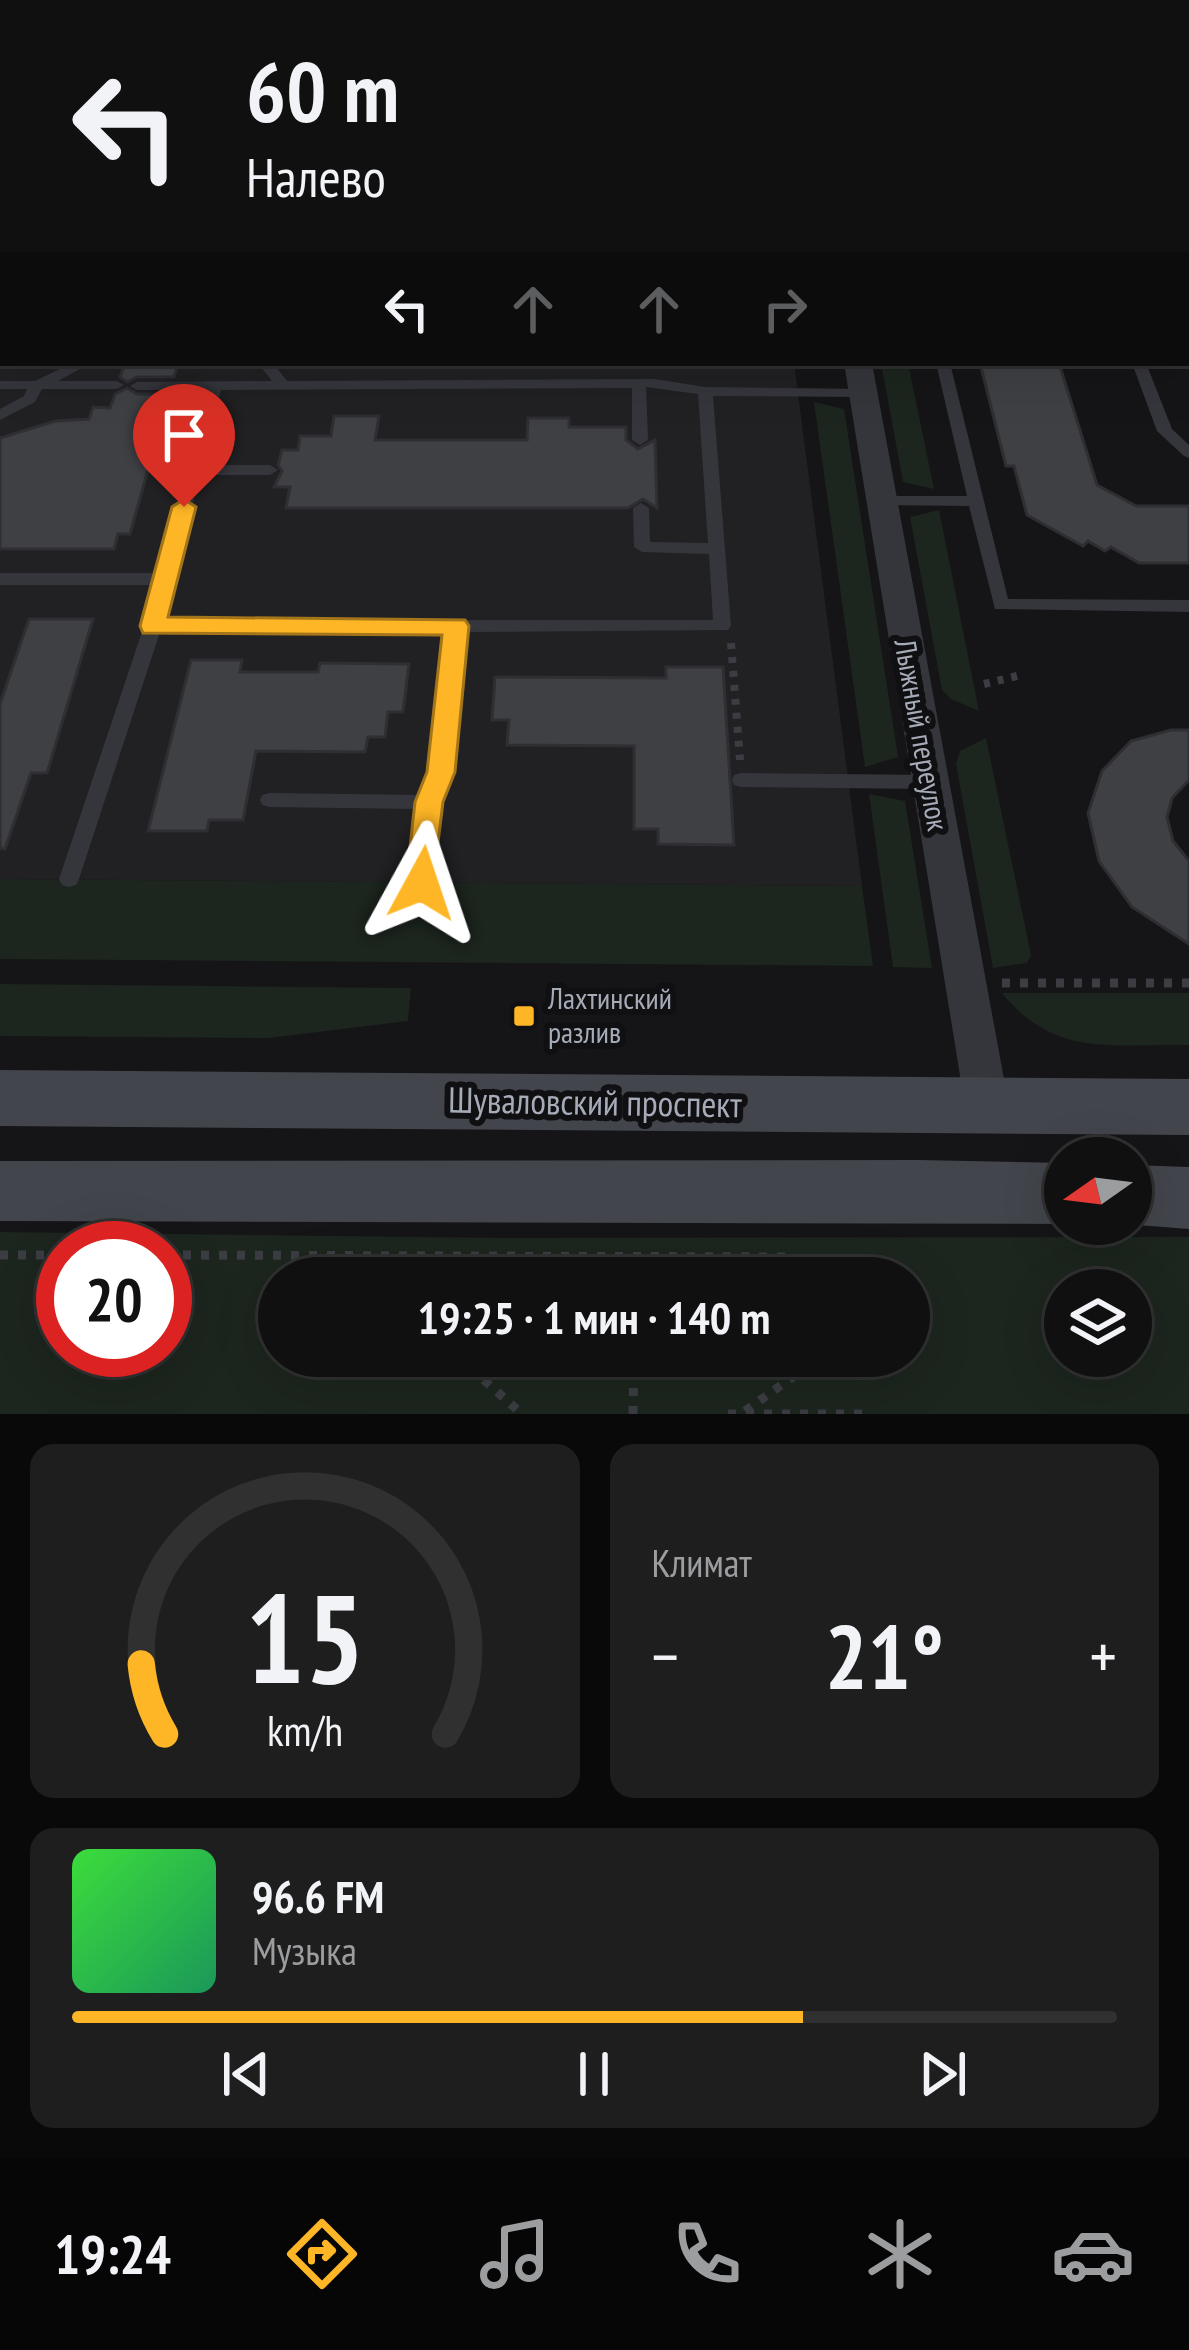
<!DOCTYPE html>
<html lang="ru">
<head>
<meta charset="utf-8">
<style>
	body { margin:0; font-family:"PT Sans Narrow",sans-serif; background:#1e1e1f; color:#f1f3f6; height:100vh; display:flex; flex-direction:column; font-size:45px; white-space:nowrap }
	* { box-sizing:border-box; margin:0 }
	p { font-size:39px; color:#9c9d9f }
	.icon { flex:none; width:66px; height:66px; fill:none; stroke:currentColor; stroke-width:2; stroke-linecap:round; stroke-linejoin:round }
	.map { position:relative; height:1414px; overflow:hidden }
	.drawer { display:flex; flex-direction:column; gap:30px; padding:30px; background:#090909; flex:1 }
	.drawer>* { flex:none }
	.hud { position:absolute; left:0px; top:0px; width:1191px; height:366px; box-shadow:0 12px 48px #0002,0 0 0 3px #303031; background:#101011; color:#f1f3f6; overflow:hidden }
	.needle { width:78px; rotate:256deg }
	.tools { position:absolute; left:1044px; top:1137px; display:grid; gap:24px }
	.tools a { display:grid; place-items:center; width:108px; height:108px; border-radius:50%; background:#101011; box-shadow:0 12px 48px #0002,0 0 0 3px #303031; font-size:60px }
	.speed { position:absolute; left:36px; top:1221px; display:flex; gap:24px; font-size:60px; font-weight:700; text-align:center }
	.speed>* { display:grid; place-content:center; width:156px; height:156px; border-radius:50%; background:#101011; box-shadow:0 12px 48px #0002,0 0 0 3px #303031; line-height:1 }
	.speed .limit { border:18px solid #d22; background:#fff; color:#111 }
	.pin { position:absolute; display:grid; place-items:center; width:102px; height:102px; color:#fff; margin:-123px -51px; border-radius:50% 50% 50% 0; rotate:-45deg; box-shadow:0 0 12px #0007 }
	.pin .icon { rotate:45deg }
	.me { position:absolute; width:132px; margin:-66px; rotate:5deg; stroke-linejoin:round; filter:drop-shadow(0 0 9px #0008) }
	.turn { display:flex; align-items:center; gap:42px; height:252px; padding:0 48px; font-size:54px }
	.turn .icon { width:156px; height:156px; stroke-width:2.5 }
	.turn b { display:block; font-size:84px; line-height:102px }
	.lanes { display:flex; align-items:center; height:114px; padding:0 48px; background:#0003; justify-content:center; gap:60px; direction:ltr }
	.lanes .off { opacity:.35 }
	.big { font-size:90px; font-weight:700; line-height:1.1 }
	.drawer .tile { flex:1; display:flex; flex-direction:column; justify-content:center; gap:18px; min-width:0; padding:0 42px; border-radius:24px; background:#1e1e1f }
	.drawer .dial { align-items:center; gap:0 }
	.dial svg { height:312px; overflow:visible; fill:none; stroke:#303031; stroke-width:7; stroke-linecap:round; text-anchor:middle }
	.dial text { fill:#f1f3f6; stroke:none }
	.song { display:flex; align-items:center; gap:36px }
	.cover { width:144px; height:144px; border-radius:18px; background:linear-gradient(135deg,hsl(120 70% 55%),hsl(150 70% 35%)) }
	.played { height:12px; border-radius:6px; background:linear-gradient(90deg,#feb626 70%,#303031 70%) }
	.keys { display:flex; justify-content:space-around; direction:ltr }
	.heat { display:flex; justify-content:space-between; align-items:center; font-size:66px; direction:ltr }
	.drawer .tiles { flex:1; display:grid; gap:30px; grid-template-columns:1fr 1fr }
	.tile:last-child { grid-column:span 2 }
	.trip { position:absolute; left:258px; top:1257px; width:672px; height:120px; border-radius:60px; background:#101011; box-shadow:0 12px 48px #0002,0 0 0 3px #303031; font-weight:700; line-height:120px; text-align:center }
	.menu { display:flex; height:192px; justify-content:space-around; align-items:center; background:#060607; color:#9c9d9f }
	.menu .icon { width:84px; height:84px }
	.menu .on { color:#feb626 }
	.menu b { font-size:54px; color:#f1f3f6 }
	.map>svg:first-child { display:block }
	.built { fill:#212124 }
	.green { fill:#1c251e; fill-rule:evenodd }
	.building { fill:#3f4044; stroke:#2f2e33; stroke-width:3 }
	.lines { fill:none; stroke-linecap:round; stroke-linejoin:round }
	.path-far2 { stroke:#3b3d43; stroke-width:4.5; stroke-dasharray:4.5 6; stroke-linecap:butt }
	.path-far1 { stroke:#3b3d43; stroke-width:8; stroke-dasharray:6 8; stroke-linecap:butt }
	.path { stroke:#3b3d43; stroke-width:9; stroke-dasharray:8 10; stroke-linecap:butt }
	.lane { fill:#35363c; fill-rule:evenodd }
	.street { fill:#35363c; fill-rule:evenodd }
	.secondary { fill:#43454c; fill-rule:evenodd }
	.route { fill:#feb626; stroke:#a57619; stroke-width:3 }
	.poi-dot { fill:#feb626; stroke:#101012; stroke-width:4.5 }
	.labels { text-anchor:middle; stroke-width:12; stroke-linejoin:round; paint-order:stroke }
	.street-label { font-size:30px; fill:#a6abb8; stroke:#101012 }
	.poi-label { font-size:30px; fill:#a6abb8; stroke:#101012; text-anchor:start }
	.near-street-label { font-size:36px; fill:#a6abb8; stroke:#101012 }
</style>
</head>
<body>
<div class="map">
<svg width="1189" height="1414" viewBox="0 0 1189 1414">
	<rect width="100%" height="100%" fill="#151517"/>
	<path class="built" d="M0,13L3,363H794L862,886L0,879Z"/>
	<path class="green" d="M0,0L741,2L3,3V8Z
		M881,363H908L934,489L903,482Z
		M814,402L844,409L898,757L865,767Z
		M939,510L979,711L951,699L942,690L910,517Z
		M986,738L1031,955L1027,963L993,968L956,764L960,751Z
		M869,794L905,801L932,968L893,967Z
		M0,879L862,886L873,966L0,959Z
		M0,984L411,988L408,1021L269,1038L0,1036Z
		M1002,993H1189V1045C1113,1044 1054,1058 1002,993Z
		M0,1232L505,1238L1189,1237V1414H0ZM63,1248H165V1350H63ZM279,1278H909V1356H279ZM1065,1290H1131V1356H1065Z"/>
	<path class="building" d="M125,363H178L174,377H137L127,382L120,377Z
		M980,363H1059L1097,485L1136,506H1189V563H1139L1111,547L1105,551L1088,541L1083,546L1027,515L1014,466H1006Z
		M127,388L137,394H169L130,534H118L114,549H0V438L55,421L89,419L93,407L110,408L115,394Z
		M334,416H379L375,440H527L528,418H569V427H626V440L638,449L655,440L657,508L643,499L628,508H286L290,487H274L282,471L278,465L282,450H298L300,436H331Z
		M29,619H93L47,773H31L5,849L0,848V704Z
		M191,660H242L240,672H318L320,663L409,664L403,712H388L385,737H368L365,752L256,751L243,820H209L207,831H148Z
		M666,667H723L734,845L658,844V829H634V746L507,745L509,720H492L495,677L666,678Z
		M1171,730H1189V780L1172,798L1167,817L1173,841L1189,861V944L1132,907L1099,861L1088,813L1102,771L1131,741Z"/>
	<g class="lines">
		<path class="path-far2" d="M993,0L999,3"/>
		<path class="path-far1" d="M731,643L740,760
			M984,684L1017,676"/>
		<path class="path" d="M1002,983H1189
			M0,1255H63
			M165,1255L791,1257L804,1263L813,1278
			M457,1356L522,1414
			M745,1411L822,1356
			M633,1414L634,1356
			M728,1414H872"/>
		<path class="lane" d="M1037,0H1050L1047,3H1034Z
			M1188,49H1189V55H1188Z
			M1188,69H1189V75H1188Z
			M0,159H3V167H0Z
			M1189,186V196H1188V186Z
			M3,252V265L0,266V253Z
			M72,363H91L58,381H117L124,385L117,389H42L35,402L0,420V409L24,396L27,389H0V381H35Z
			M258,363H273L287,381L655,379L705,387L864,389L871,393L864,397L713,396L731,626L728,630L464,632L450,773L438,802L428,889L421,891L414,889L411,883L419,809L269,807L262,805L260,800L262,795L269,793L423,795L432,773L447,632H160L79,879L76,885L69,887L62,885L59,879L144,626L155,585H0V573H158L207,390H137L130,386L137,382L272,381ZM646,387L698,394L708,543L650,542L649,508L641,503L633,508L634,547L642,552L709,554L713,620H163L200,475H270L278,470L270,465H202L221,390L632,388V440L640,445L648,440Z
			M936,363H950L1008,599L1189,600V612L995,609L969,506L876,505L874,501L882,496H967Z
			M1132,363H1146L1172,429L1189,445V458L1184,456L1157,431Z
			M741,773L929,775L936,777L938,782L936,787L929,789L741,787L734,785L732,780L734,775Z"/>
		<path class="street" d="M787,0H809V3H787Z
			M844,363H872L1009,1106L1003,1120L987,1126L971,1120L965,1106Z"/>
		<path class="secondary" d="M0,1070L1189,1079V1135L0,1126Z
			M918,1160L1065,1163L1066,1224L0,1221V1161Z
			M1131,1165L1189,1167V1229L1124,1224H1131Z"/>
	</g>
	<path class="route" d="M184,499L196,507L168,617L465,620L469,626L455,772L443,802L432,891H411L406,883L415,802L427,772L442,635L143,633L140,626L172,507Z"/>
	<rect class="poi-dot" x="512" y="1004" width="24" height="24" rx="6"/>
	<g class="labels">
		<g class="street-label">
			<text transform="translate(921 735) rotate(80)" y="10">Лыжный переулок</text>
		</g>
		<g class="poi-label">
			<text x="548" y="1009">Лахтинский<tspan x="548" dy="34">разлив</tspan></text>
		</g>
		<g class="near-street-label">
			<text transform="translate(595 1102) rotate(1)" y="13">Шуваловский проспект</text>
		</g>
	</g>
</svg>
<div class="tools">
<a><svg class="needle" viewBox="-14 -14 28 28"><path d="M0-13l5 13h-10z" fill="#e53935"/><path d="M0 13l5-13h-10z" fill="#9c9d9f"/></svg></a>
<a><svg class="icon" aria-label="layers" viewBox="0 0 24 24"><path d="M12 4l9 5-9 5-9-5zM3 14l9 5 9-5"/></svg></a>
</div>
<div class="speed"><div class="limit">20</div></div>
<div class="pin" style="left:184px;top:507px;background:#d93025"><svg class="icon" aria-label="arrive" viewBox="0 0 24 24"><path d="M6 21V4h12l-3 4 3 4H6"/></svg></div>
<svg class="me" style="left:422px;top:883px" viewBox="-20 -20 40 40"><path d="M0-17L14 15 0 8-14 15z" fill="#feb626" stroke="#fff" stroke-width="4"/></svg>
<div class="trip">19:25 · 1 мин · 140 m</div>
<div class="hud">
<div class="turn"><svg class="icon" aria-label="left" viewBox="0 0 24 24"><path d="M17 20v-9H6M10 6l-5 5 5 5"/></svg><div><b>60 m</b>Налево</div></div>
<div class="lanes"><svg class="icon" aria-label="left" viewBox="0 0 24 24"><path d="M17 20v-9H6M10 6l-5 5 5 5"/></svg><svg class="icon off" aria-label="ahead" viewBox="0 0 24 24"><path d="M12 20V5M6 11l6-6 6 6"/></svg><svg class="icon off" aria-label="ahead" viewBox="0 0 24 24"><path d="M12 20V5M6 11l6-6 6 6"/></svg><svg class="icon off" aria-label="right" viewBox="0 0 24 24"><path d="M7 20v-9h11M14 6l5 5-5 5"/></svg></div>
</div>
</div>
<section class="drawer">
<div class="tiles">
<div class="tile dial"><svg viewBox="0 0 100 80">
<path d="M14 69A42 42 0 1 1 86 69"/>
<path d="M14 69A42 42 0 0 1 8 51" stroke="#feb626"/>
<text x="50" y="56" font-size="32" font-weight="700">15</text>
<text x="50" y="72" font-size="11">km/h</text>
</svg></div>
<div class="tile"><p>Климат</p>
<div class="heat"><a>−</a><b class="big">21°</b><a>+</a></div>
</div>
<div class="tile">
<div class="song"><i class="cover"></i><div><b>96.6 FM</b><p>Музыка</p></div></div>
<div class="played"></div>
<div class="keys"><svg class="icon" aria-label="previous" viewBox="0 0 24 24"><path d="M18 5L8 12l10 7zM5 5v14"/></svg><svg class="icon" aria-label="pause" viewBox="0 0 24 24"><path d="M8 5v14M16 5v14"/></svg><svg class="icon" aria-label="next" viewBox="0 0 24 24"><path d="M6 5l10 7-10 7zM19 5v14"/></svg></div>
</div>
</div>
</section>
<nav class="menu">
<b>19:24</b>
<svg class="icon on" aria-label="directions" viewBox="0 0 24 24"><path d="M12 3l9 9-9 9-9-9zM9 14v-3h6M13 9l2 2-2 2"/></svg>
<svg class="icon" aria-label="music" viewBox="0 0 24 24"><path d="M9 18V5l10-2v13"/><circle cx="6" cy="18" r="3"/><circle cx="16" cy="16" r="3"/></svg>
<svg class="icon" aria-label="phone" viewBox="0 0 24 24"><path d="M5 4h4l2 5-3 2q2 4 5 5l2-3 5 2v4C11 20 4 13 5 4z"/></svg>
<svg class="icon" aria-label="climate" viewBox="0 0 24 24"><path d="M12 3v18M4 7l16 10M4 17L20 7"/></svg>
<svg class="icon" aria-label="car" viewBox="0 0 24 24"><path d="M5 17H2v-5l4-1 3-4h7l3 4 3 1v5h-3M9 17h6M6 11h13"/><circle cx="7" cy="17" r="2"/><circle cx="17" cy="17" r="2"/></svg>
</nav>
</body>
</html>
